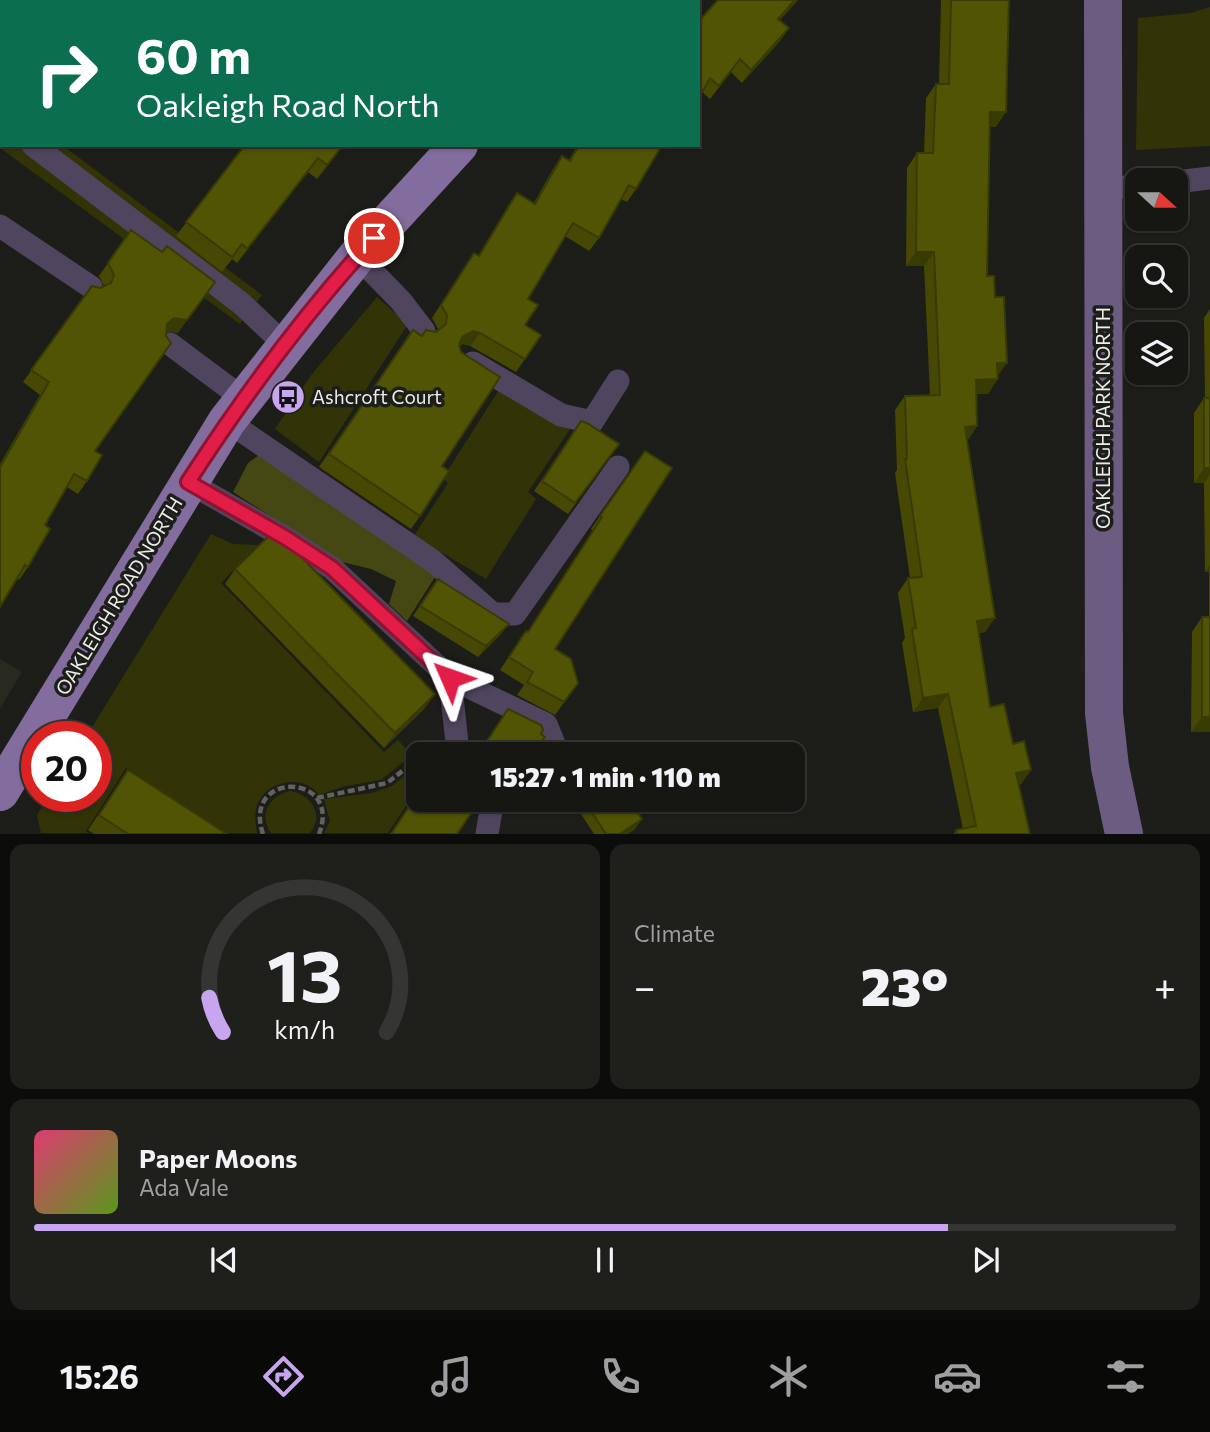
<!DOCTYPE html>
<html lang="en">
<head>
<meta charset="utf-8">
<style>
	body { margin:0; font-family:Commissioner,sans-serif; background:#1f1f1c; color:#f1f3f6; height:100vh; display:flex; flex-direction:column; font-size:26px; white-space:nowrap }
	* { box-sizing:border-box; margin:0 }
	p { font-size:23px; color:#9e9fa0 }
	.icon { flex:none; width:38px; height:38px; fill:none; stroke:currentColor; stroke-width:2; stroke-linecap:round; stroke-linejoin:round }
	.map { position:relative; height:834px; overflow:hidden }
	.drawer { display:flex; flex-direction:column; gap:10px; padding:10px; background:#0c0c0a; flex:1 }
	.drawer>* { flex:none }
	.hud { position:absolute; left:0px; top:0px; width:700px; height:147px; box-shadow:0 2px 5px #0004,0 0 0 2px #353533; background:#0b6e4f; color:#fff; overflow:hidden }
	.needle { width:46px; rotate:111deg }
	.controls { position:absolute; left:1125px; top:168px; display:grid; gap:14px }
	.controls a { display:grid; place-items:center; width:63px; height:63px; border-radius:14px; background:#161613; box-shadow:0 2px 5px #0004,0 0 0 2px #353533; font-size:35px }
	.speed { position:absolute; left:21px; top:721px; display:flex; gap:14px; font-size:35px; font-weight:700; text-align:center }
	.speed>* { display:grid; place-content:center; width:91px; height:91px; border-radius:50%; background:#161613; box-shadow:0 2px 5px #0004,0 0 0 2px #353533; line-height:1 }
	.speed .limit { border:10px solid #d22; background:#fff; color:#111 }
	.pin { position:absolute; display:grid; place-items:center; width:60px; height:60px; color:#fff; margin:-30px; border:4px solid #fff; border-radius:50%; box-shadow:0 2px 7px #0007 }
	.me { position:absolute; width:77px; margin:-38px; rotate:313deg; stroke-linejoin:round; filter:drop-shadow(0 0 5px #0008) }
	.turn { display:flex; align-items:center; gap:24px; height:147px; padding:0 21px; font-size:32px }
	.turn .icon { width:91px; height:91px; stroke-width:2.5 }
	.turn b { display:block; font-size:49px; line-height:60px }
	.big { font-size:52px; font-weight:800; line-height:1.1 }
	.drawer .card { flex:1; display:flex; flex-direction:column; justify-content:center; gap:10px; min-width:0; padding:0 24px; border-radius:14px; background:#1f1f1c }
	.drawer .dial { align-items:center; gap:0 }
	.dial svg { height:182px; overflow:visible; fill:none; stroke:#353533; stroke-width:7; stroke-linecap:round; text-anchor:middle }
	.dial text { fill:#f1f3f6; stroke:none }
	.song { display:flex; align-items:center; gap:21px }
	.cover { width:84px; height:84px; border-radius:10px; background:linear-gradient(135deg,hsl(340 70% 55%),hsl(90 70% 35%)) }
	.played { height:7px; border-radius:4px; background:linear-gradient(90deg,#c7a6ef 80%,#353533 80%) }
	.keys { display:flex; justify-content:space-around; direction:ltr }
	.heat { display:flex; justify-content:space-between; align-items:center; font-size:38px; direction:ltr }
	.drawer .tiles { flex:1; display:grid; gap:10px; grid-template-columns:1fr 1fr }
	.card:last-child { grid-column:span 2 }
	.trip { position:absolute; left:406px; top:742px; width:399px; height:70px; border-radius:14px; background:#161613; box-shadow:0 2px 5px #0004,0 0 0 2px #353533; font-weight:800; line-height:70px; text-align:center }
	.tab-bar { display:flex; height:112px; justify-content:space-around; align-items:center; background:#090908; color:#9e9fa0 }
	.tab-bar .icon { width:49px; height:49px }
	.tab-bar .current { color:#c7a6ef }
	.tab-bar b { font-size:32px; color:#f1f3f6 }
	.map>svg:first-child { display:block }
	.built { fill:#28291f }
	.green { fill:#323407 }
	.forest { fill:#454812 }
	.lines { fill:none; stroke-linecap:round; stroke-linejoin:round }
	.path { stroke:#62635f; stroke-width:4.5; stroke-dasharray:7 3.5; stroke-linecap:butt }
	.lane { stroke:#50455e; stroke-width:23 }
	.secondary { stroke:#6d5c82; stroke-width:38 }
	.primary { stroke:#836c9e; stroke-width:38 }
	.wall { fill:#464804 }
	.shaded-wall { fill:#393b04 }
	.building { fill:#515405; stroke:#393b04; stroke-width:2 }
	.route-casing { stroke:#92132f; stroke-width:18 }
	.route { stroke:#e11d48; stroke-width:12 }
	.labels { text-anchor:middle; stroke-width:7; stroke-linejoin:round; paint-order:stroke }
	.poi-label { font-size:19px; fill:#ededea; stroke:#1d1e19; text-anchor:start }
	.street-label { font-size:19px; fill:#ededea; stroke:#1d1e19 }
</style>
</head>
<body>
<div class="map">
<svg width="1210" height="834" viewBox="0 0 1210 834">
	<rect width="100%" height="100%" fill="#1d1e19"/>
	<path class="built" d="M0,659L22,672L0,709Z"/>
	<path class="green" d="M1210,7V146L1136,150L1138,18L1191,13Z
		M0,72L2,145H62L262,295L240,324L0,148Z
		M377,297L408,324L319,462L275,429L312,374Z
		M502,385L570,429L528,492L536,499L486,579L414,536L448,483L443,478Z
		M211,534L233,544L258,545L221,583L384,752L398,740L412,755L381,780L345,786L319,795C305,775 271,779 259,801C253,811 256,823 257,833H225L126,768L86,831L88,833H41L37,815L49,796H96V737H86Z
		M418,765V788L388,833H324L330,821L324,799L372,793L392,786Z
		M290,791C311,794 325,815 310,833H271C258,815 269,796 290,791Z"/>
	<path class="forest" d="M262,453L412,553L435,577L407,621L389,604L396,581L371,569L342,562L233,492L248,463Z"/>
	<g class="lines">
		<path class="path" d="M317,798L387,783L418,759
			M263,834C241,770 343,772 319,834"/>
		<path class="lane" d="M0,120L2,121
			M33,145L242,304L285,345
			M1176,182L1210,178
			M1103,189L1138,186
			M0,226L91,287
			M357,256L401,301L424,331
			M170,344L245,400
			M473,363L561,415L592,422L618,381
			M227,421L433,561L493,614H515L618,467
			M188,482L286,538L332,568L450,678L546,724L558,754
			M450,678L457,743L463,754
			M487,834L492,805L489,800"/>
		<path class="secondary" d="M1103,0L1104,713L1110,767L1124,834"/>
		<path class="primary" d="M591,2L592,0
			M0,792L227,421L357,256L459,145"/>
	</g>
	<path class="wall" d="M798,0L780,20V41L742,83L731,72L710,99L702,92L698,97V22Z
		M941,0H1009L996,127L989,126L987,276L998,376L988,394H976L977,426L967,441L985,632L979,633L990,707L1031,770L1021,784L1019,785L1030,834H954L956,830L963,829L938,708L913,712L902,643L905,638L898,593L908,578H910L895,473L897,470L895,410L905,396L930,395L924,266H906L907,168L917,153H924L926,98L936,84H939Z
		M245,145H344L317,179L308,172L237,263L232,259L222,272L176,236Z
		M578,145H662L636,189L627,202L621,199L599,238L589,251L565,236L528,299L525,325V359L516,372L470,346L463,344L460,346L442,466L420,516L411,529L319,467L413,330L422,336L437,330L438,329L432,318L474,253L478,256L508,206L517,193L534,203L553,169L562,156L569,160Z
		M131,230L178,333L166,331L95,451L87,481L78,494L67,487L45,525L28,567L19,580L17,578L0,607V464L40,395L23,382L92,286L100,288L104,286L99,276Z
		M1210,309V732H1191L1192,632L1202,617H1209V572H1205L1204,483H1194V413L1204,398H1205L1204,318Z
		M581,421L619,444L568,514L534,491Z
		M645,451L555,649L578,683L555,715L517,695L524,685L500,670L526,631L528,632L593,531L591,529Z
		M235,569L435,694L424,709L384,748L225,584Z
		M438,579L501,634L478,657L413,616Z
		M508,709L541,734L537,748L547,754H478Z
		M128,770L227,834H94L88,830Z
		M538,800H560L553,810Z
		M572,800H629L635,829L628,834H594Z"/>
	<path class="shaded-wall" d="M795,0H798L769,32L778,19Z
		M0,2L2,3V15L0,14Z
		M789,28L780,41L742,83L751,70Z
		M990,112H1006L996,127L980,126Z
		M343,145H344L317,179L327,165Z
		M318,158L308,172L237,263L247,249Z
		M916,252H934L924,266H906Z
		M206,294L178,333L165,331L167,324Z
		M473,331L480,333L470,346L463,344L452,350L462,337Z
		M997,363H1007L997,377Z
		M998,379L988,394H966L976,380Z
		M977,426L967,441H955L965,427Z
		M1204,468H1210V475L1204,483H1194Z
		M1210,565V571L1209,572H1205Z
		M995,618L985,632L967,635L977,621Z
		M509,624L501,634L478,657L486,646Z
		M435,694L424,709L384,748L395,733Z
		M948,694L938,708L913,712L923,698Z
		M1202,717H1210V732H1191Z
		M1031,770L1021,784L1006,788L1016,773Z
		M642,819L635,829L628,834H620Z"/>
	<path class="building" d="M0,0H146L145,2L2,3L0,2Z
		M344,0H463L462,2H342Z
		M718,0H795L778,19L789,28L751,70L740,59L719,86L710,78L703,91L698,89V22Z
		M951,0H1009L1006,112H990L987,276H994L995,297H1004L1007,363H997L998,379L976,380L977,426L965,427L995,618L977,621L990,707L1004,704L1013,744L1024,741L1031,770L1016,773L1030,834H957L956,830L976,826L948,694L923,698L912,629L916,628L908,578L922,577L905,459H907L905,396L940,395L934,252H916L917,153H933L936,84H949Z
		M245,145H343L327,165L318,158L247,249L242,244L232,257L186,222Z
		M579,145H662L636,189L629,185L599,238L573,223L528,299L538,305L525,325L541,335L525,359L480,333L473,331L462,337L459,345L461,352L500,377L442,466L449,471L420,516L329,454L413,330L422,336L426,330L436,332L446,324L447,315L441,305L474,253L479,256L517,193L535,204L562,156L570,161Z
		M131,230L162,252L167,246L215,282L187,320L174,318L167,324L166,336L171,343L95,451L102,455L87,481L74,474L45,525L50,529L28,567L25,565L0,607V467L49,382L31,370L92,286L100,288L111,283L114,275L108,263Z
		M1204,398H1210V468H1204Z
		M581,421L587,423L619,444L575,503L542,481Z
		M645,451L672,468L555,649L571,659L578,683L564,702L527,682L533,672L509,657L526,631L528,632L602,517L600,516Z
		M275,530L435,694L395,733L235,569Z
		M438,579L509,624L486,646L420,606Z
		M1202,617H1210V717H1202Z
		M508,709L541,725L543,730L541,734L545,737L537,748L547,754H490L482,749Z
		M128,770L227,834H128L99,815Z
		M418,793V800H480L457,834H391Z
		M584,800H629L642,819L620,834H606Z"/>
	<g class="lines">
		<g class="route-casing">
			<path id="route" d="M374,238C305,313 243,397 188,482L286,538L332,568L450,678"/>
		</g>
		<use href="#route" class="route"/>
	</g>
	<defs>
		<g id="bus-disc" transform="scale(1.75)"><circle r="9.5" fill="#c7a6ef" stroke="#1d1e19"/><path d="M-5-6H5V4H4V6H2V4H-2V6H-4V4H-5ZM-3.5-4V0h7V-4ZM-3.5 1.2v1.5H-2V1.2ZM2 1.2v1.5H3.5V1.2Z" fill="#111"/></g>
	</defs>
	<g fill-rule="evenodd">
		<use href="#bus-disc" x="288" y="397"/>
	</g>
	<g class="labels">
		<g class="poi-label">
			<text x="312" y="404">Ashcroft Court</text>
		</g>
		<g class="street-label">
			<text transform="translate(1103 418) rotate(-90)" y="7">OAKLEIGH PARK NORTH</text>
			<text transform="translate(119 596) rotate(-59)" y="7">OAKLEIGH ROAD NORTH</text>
		</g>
	</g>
</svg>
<div class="controls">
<a><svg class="needle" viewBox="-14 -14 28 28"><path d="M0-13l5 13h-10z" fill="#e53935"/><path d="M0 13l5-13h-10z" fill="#9e9fa0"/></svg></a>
<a><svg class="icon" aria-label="search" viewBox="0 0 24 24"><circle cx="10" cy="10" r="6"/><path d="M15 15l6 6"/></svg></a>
<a><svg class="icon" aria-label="layers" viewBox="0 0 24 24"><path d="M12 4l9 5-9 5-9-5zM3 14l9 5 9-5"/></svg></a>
</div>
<div class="speed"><div class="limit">20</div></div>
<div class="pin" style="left:374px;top:238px;background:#d93025"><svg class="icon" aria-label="arrive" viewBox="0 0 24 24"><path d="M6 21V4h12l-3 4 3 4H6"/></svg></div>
<svg class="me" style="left:450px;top:678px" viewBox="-20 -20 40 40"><path d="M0-17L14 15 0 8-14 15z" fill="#e11d48" stroke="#fff" stroke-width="4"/></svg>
<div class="trip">15:27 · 1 min · 110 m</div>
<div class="hud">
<div class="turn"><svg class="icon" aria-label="right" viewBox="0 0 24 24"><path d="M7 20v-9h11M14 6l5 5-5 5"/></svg><div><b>60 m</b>Oakleigh Road North</div></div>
</div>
</div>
<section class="drawer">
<div class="tiles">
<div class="card dial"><svg viewBox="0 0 100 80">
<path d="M14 69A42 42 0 1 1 86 69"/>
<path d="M14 69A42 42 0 0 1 8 54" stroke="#c7a6ef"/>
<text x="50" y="56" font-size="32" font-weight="700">13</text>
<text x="50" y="72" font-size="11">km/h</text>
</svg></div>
<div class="card"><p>Climate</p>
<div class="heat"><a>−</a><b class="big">23°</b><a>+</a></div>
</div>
<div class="card">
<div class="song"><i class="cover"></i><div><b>Paper Moons</b><p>Ada Vale</p></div></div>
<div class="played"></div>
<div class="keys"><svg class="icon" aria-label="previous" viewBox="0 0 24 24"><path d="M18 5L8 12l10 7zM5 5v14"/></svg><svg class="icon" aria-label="pause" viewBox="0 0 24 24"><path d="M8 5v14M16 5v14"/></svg><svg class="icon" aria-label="next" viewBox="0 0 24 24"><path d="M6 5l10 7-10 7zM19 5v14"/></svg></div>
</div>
</div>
</section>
<nav class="tab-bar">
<b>15:26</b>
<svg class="icon current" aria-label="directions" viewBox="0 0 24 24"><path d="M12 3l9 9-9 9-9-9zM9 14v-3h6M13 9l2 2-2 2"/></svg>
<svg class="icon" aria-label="music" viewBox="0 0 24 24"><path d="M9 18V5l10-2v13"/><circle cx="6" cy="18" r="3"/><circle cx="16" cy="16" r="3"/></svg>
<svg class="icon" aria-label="phone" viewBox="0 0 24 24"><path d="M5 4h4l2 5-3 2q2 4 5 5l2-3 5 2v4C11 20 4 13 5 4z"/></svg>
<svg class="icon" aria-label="climate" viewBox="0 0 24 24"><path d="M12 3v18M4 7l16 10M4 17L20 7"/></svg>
<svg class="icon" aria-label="car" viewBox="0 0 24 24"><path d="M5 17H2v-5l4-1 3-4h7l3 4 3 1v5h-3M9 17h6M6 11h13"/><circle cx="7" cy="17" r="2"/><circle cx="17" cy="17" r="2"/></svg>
<svg class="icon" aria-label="filters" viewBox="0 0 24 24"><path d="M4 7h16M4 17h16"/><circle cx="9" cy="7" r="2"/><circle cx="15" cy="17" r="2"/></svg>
</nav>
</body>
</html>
